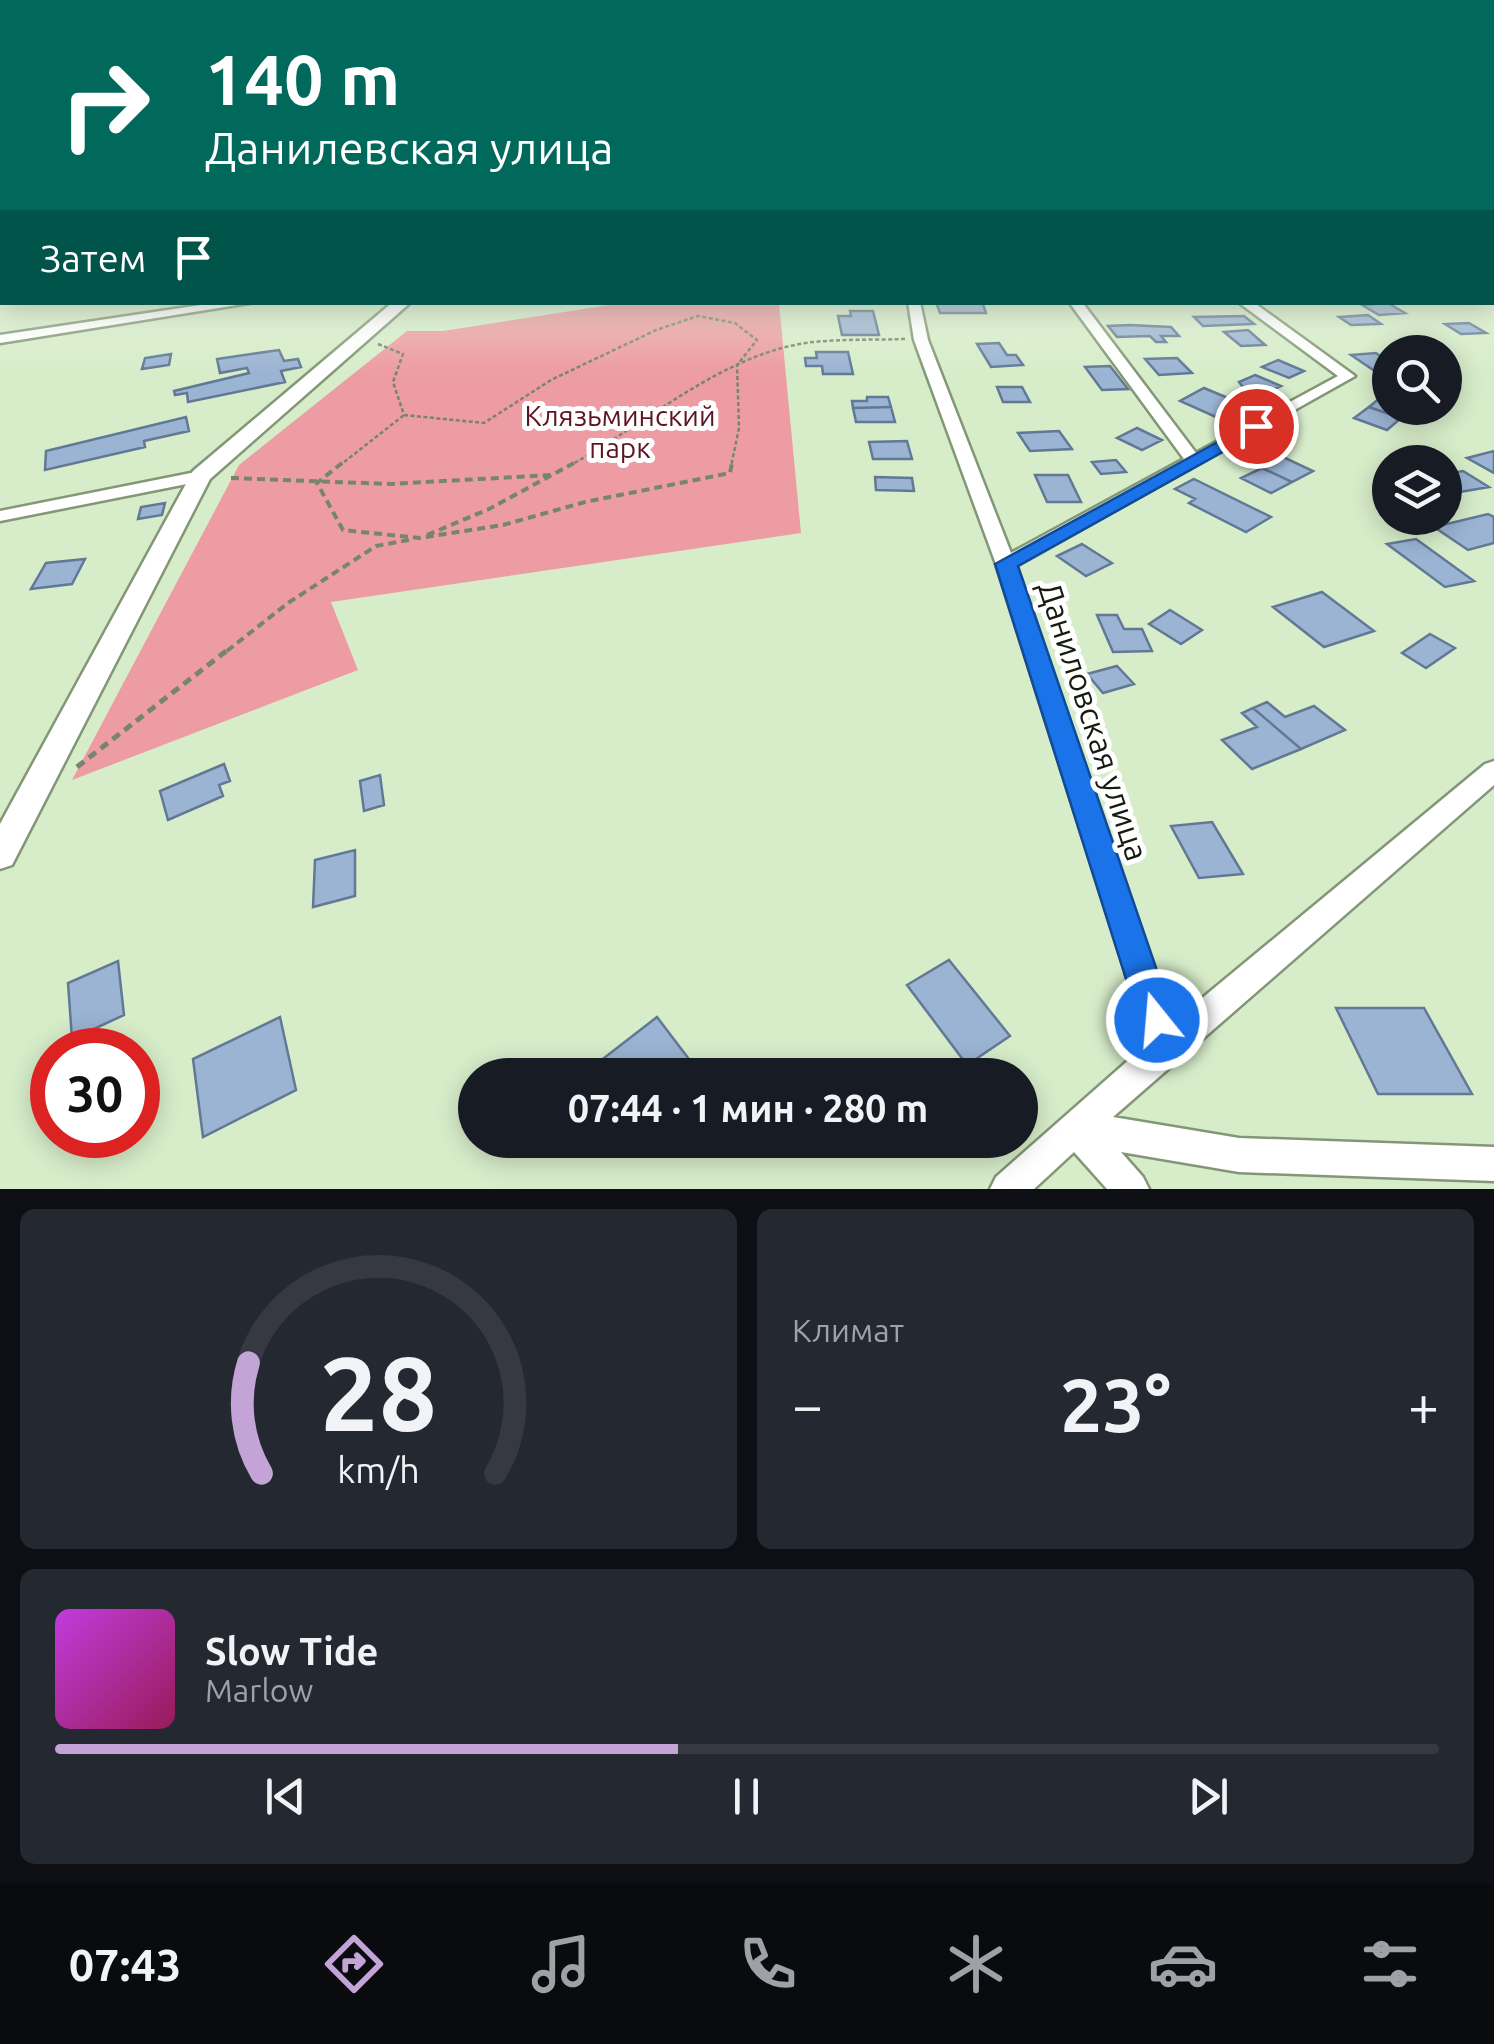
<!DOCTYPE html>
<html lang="ru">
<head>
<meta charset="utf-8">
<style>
	body { margin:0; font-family:Ubuntu,sans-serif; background:#242831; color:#f1f3f6; height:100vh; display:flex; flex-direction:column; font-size:38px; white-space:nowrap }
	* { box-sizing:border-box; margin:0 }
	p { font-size:32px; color:#9ea1a6 }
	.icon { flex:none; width:55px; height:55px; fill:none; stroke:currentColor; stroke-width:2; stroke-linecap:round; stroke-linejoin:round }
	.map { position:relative; height:1189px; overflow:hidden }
	.panel { display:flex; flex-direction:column; gap:20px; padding:20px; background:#0d0f14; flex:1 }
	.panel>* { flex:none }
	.top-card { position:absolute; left:0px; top:0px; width:1495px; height:305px; box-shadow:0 5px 25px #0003; background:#00695c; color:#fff; overflow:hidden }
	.buttons { position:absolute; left:1372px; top:335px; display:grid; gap:20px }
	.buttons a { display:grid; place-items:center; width:90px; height:90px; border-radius:50%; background:#171b24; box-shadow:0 5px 25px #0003; font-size:50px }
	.speed { position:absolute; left:30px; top:1028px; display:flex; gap:20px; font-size:50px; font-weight:700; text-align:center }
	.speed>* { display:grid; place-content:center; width:130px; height:130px; border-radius:50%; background:#171b24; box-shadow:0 5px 25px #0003; line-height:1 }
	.speed .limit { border:15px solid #d22; background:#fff; color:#111 }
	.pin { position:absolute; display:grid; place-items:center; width:85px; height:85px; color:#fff; margin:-42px; border:5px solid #fff; border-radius:50%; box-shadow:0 2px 10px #0007 }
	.me { position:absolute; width:110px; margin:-55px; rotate:343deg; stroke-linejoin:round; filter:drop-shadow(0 0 8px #0008) }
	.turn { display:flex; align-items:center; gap:35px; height:210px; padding:0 40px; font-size:45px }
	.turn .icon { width:130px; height:130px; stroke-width:2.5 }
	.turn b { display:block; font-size:70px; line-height:85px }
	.then { display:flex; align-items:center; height:95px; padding:0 40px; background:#0003; gap:20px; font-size:38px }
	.big { font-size:75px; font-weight:700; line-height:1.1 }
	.panel .widget { flex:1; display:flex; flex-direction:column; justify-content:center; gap:15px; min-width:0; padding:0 35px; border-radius:15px; background:#242831 }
	.panel .dial { align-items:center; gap:0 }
	.dial svg { height:260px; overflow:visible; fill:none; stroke:#363941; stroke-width:7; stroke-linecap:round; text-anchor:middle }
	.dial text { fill:#f1f3f6; stroke:none }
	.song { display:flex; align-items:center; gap:30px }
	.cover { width:120px; height:120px; border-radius:15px; background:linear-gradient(135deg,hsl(290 70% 55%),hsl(330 70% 35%)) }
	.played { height:10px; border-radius:5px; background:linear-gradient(90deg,#c4a3d7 45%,#363941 45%) }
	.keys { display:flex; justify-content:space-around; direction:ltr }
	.heat { display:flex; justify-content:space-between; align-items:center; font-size:55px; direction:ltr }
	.panel .tiles { flex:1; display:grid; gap:20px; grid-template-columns:1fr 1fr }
	.widget:last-child { grid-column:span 2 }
	.trip { position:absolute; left:458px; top:1058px; width:580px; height:100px; border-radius:50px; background:#171b24; box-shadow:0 5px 25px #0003; font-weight:700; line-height:100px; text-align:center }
	.tabs { display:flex; height:160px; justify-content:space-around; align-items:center; background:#090b0e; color:#9ea1a6 }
	.tabs .icon { width:70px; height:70px }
	.tabs .active { color:#c4a3d7 }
	.tabs b { font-size:45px; color:#f1f3f6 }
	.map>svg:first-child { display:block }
	.green { fill:#ed9ca3 }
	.building { fill:#9bb4d3; stroke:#627995; stroke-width:2.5 }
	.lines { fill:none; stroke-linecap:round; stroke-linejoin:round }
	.minor-casing { stroke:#839777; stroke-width:5 }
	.tertiary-casing { stroke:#839777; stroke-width:5 }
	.path-far2 { stroke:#77856e; stroke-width:2.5; stroke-dasharray:4 2.5; stroke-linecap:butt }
	.path-far1 { stroke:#77856e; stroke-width:4; stroke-dasharray:8 5; stroke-linecap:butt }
	.path { stroke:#77856e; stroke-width:5; stroke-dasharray:9 6; stroke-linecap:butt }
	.minor { fill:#fff; fill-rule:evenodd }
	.tertiary { fill:#fff; fill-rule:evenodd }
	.route { fill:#1a73e8; stroke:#114b97; stroke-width:2.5 }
	.labels { text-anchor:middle; stroke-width:10; stroke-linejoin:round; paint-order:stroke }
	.far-park-label { font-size:28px; fill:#5f1424; stroke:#fff }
	.street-label { font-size:32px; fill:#141b0f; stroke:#fff }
</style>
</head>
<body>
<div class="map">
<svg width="1494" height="1189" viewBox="0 0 1494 1189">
	<rect width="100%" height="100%" fill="#d7edca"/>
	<path class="green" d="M629,302L779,303L801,533L331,602L358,670L72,780L239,465L407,331H443Z"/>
	<path class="building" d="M936,302L983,304L986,313H940Z
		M1388,303L1405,313L1379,315L1362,305Z
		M850,311H873L879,335H842L838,316H851Z
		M1368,315L1381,324L1351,325L1339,317Z
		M1244,316L1254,324L1203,326L1194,317Z
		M1469,323L1486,333L1461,334L1445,324Z
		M1130,325L1171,327L1179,336H1161L1166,342H1156L1150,336L1117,337L1108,326Z
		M1248,330L1265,345L1241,346L1224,332Z
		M999,343L1007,355H1016L1023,365L991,367L977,344Z
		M279,350L284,361L298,359L301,367L281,371L285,382L188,402L187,393L175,395L174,391L249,373L247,368L220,373L217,359Z
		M816,352H848L853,374H823L822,366H806L805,358H817Z
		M1376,353L1390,363V375L1382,376L1351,355Z
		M171,354L169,365L142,369L145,358Z
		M1177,358L1192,373L1159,375L1145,359Z
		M1278,360L1304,371L1289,378L1262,367Z
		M1110,366L1128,389L1102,390L1085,367Z
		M1255,375L1281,386L1258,396L1246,391L1239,382Z
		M997,387H1022L1030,402H1003Z
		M1204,388L1240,403L1216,417L1180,401Z
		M1382,396L1390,398V408H1414L1401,418L1369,407Z
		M867,397H888L891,407L853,408L852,401H867Z
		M891,407L895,422H856L853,408Z
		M1369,407L1401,418L1387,430L1354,418Z
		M186,417L189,431L144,441L145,447L45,470L46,451Z
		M1137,428L1162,440L1142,450L1117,438Z
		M1059,431L1072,449L1030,451L1018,433Z
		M907,441L912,459H873L869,442Z
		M1494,451V473L1467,458Z
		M1283,457L1313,471L1292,482L1262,468Z
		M1116,460L1126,472L1101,474L1092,462Z
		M1262,468L1292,482L1271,493L1241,478Z
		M1463,471L1489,487L1460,492L1445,483V474Z
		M1035,475H1068L1081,502H1047Z
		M875,477L912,478L914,491L876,490Z
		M1194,479L1271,517L1246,532L1189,503L1195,499L1175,489Z
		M165,503L162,515L138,519L141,507Z
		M1488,514L1494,517V543L1468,550L1434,527Z
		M1416,539L1474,581L1445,587L1387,544Z
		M1082,544L1112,563L1086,576L1057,556Z
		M85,559L72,584L31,589L46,563Z
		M1322,592L1374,631L1324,647L1273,607Z
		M1170,610L1202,630L1181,644L1149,624Z
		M1097,615H1117L1124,629H1142L1152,651L1113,652Z
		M1430,634L1455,648L1426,668L1402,653Z
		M1117,666L1134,684L1103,693L1087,674Z
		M1267,702L1285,717L1314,706L1345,730L1301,749L1253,708Z
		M1253,708L1301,749L1252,769L1222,740L1257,727L1242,713Z
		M224,764L230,781L219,785L223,796L168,820L160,791Z
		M380,775L384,805L364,811L360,781Z
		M1212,822L1243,874L1199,878L1171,826Z
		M355,850V896L313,907L315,860Z
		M949,960L1010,1036L967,1065L907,985Z
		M118,961L124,1015L72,1039L68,983Z
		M1336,1008H1424L1472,1094H1378Z
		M280,1017L296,1090L203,1137L193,1059Z
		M657,1017L701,1075H602L595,1065Z"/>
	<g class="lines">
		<g class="minor-casing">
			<path id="minor" d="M1492,220H1494V226H1492Z
				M0,244H2V250H0Z
				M221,302H256L0,343V335Z
				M908,302H920L928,340L1011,553L1184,459L1069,302H1082L1196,453L1338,376L1238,302H1253L1355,376L1016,566L1172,1023L1485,764L1494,761V785L1113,1117L1239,1138L1494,1147V1181L1239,1172L1121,1152L1143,1177L1149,1189H1107L1074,1152L1034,1189H990L996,1177L1148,1043L996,564L914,340Z
				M201,471L210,476L207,480L0,521V511Z"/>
		</g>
		<g class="tertiary-casing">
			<path id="tertiary" d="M1492,282H1494V292L1492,291Z
				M393,302H411L210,479L12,865L0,869V824L193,471Z"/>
		</g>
		<path class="path-far2" d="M378,344L403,354L393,382L404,415
			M404,415L484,423L551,380L656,330L698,316L735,323L757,340L737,365L739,428L731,466
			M339,466L404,415
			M569,466C645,425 724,352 813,342C843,339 875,340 905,339"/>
		<path class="path-far1" d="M342,463L317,483L343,530L419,538L503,525L585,502L730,473L732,463
			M231,478L391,484L551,475
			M427,535L489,509L574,463
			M227,651L288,603L376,546L414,539"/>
		<path class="path" d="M77,767L230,648"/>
		<use href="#minor" class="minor"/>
		<use href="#tertiary" class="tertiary"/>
	</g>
	<linearGradient id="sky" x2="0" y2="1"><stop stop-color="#63bedc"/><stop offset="0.55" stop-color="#edf7e7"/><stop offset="1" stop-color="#edf7e7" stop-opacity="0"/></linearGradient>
	<rect width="1494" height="373" fill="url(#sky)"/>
	<path class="route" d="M1256,421L1262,423V430L1018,566L1174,1020L1169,1033L1157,1038L1144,1033L1139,1020L995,564Z"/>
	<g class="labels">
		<g class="far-park-label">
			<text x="620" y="426">Клязьминский<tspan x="620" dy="32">парк</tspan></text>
		</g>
		<g class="street-label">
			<text transform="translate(1093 721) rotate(72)" y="11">Даниловская улица</text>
		</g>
	</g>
</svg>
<div class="buttons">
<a><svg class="icon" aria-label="search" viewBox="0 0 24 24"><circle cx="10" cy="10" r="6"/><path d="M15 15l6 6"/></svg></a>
<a><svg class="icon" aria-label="layers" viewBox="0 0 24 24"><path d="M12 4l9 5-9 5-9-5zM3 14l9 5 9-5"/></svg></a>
</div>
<div class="speed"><div class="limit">30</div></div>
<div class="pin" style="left:1256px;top:426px;background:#d93025"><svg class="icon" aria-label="arrive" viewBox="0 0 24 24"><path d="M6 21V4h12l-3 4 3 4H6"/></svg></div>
<svg class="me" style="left:1157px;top:1020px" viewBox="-20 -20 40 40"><circle r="17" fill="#1a73e8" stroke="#fff" stroke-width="3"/><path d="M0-11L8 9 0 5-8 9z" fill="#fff"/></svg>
<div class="trip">07:44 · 1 мин · 280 m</div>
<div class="top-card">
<div class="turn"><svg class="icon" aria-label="right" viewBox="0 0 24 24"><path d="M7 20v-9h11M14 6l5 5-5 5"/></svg><div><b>140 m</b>Данилевская улица</div></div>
<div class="then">Затем<svg class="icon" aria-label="arrive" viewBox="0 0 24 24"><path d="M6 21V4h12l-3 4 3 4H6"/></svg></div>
</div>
</div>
<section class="panel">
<div class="tiles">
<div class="widget dial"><svg viewBox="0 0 100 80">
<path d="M14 69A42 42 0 1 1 86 69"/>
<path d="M14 69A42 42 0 0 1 10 35" stroke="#c4a3d7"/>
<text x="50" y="56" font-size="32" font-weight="700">28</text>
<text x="50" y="72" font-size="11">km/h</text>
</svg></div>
<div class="widget"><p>Климат</p>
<div class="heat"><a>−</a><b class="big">23°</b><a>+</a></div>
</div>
<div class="widget">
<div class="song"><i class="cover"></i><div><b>Slow Tide</b><p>Marlow</p></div></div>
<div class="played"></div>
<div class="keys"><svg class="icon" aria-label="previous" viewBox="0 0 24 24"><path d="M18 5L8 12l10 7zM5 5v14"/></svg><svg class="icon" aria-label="pause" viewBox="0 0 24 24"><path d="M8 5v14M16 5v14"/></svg><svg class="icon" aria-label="next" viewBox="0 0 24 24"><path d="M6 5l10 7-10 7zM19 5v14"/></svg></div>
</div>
</div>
</section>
<nav class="tabs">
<b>07:43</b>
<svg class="icon active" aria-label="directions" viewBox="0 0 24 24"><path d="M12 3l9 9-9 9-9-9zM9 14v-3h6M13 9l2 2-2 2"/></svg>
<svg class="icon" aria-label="music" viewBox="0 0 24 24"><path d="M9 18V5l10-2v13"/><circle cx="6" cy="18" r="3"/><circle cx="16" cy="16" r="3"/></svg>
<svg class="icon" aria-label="phone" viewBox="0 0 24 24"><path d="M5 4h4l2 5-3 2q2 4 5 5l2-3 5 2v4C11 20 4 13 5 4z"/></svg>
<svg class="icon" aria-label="climate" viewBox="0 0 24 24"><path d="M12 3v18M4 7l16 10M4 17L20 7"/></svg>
<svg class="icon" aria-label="car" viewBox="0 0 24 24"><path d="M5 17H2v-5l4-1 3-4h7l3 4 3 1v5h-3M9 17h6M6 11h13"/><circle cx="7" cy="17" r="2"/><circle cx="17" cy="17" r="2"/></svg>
<svg class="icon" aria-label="filters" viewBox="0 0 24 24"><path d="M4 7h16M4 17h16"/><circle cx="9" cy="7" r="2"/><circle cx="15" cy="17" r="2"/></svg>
</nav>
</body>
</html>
